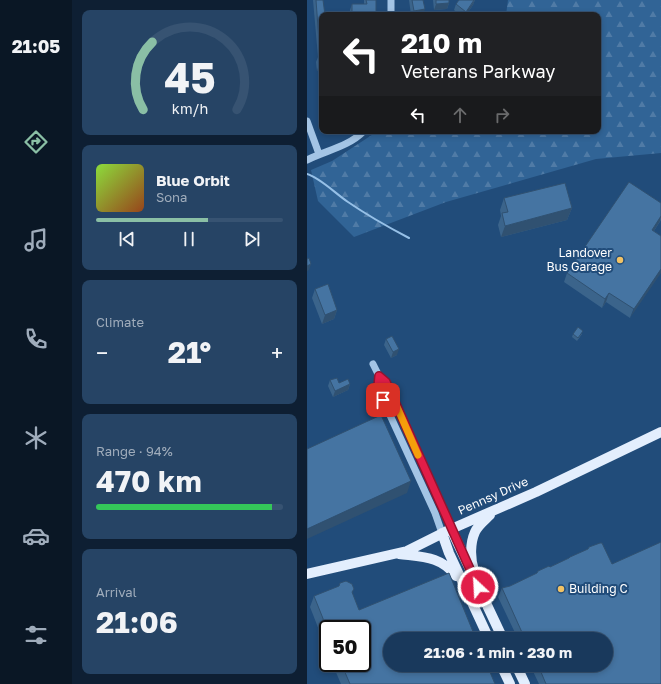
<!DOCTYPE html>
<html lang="en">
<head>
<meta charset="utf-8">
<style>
	body { margin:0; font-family:"Golos Text",sans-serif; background:#264465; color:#f1f3f6; height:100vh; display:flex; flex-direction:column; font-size:15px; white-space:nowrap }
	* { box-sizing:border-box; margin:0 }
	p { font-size:13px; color:#9facbb }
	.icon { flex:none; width:22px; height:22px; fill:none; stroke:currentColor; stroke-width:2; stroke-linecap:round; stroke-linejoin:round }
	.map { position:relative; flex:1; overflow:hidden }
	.panel { display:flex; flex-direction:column; gap:10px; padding:10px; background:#0e1f33; width:235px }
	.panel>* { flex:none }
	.top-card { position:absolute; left:12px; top:12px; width:282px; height:122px; border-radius:8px; box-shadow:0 2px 6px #0003,0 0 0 1px #375372; background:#202124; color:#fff; overflow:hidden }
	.speed { position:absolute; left:12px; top:620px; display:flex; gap:8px; font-size:20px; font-weight:700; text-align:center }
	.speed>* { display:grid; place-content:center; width:52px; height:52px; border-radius:50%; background:#19395c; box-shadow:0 2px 6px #0003,0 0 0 1px #375372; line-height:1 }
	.speed .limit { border:2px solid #111; border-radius:6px; background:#fff; color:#111 }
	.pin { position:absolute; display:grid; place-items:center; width:34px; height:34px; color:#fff; margin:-17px; border-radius:8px; box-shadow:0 2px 6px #0006 }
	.me { position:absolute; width:44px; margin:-22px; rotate:335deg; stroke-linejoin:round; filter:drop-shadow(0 0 3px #0008) }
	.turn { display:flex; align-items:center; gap:14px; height:84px; padding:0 16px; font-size:18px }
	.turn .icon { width:52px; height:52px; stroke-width:2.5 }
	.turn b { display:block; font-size:28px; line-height:34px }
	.lanes { display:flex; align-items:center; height:38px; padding:0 16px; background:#0003; justify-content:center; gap:20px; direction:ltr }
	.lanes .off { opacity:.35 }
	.big { font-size:30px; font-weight:700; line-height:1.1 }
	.panel .widget { flex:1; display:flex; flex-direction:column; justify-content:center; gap:6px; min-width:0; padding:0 14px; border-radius:8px; background:#264465 }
	.panel .dial { align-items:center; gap:0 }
	.dial svg { height:104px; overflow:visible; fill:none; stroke:#375372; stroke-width:7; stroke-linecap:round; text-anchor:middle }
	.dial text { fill:#f1f3f6; stroke:none }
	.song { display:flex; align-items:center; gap:12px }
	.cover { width:48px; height:48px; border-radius:6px; background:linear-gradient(135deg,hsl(90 70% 55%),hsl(20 70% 35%)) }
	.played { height:4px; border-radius:2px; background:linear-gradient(90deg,#8abfa5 60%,#375372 60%) }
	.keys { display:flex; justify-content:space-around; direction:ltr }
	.heat { display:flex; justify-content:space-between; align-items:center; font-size:22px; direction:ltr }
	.charge { height:6px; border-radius:3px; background:linear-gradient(90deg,#34c759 94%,#375372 0) }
	.trip { position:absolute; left:76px; top:632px; width:230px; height:40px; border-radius:20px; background:#19395c; box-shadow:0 2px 6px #0003,0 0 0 1px #375372; font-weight:700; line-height:40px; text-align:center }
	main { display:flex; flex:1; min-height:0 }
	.dock { display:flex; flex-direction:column; width:72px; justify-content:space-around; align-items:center; background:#0a1725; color:#9facbb }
	.dock .icon { width:28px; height:28px }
	.dock .current { color:#8abfa5 }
	.dock b { font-size:18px; color:#f1f3f6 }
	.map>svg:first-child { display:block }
	.forest { fill:url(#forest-firs) }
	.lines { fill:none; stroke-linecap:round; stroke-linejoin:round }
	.stream { stroke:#96c0e7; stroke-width:2 }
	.minor { stroke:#a3c4e5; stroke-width:7 }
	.major { stroke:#e3eefd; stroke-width:10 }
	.wall { fill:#3b648b }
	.shaded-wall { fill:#305171 }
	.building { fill:#4574a2; stroke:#305171 }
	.route-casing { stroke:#92132f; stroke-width:10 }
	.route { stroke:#e11d48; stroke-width:7 }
	.slow { stroke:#f59e0b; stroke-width:7 }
	.poi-dot { fill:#f2c264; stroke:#214c7a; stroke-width:1.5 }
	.labels { text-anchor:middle; stroke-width:4; stroke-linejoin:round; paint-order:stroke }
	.poi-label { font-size:12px; fill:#fff; stroke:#214c7a; text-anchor:end }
	.street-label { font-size:12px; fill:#fff; stroke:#214c7a }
</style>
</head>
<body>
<main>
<nav class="dock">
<b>21:05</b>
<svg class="icon current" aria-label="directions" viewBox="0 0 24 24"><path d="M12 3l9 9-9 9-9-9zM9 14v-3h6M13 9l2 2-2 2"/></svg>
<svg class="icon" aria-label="music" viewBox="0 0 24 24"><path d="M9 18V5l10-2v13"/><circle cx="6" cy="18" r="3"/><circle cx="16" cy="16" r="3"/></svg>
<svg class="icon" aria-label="phone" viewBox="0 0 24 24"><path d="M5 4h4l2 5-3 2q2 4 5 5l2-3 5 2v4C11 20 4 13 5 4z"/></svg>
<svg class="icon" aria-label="climate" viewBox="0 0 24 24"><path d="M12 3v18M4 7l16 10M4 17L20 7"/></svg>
<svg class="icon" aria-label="car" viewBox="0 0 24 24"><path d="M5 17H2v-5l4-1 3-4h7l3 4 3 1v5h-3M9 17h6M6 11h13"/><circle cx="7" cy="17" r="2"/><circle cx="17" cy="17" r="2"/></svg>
<svg class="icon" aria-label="filters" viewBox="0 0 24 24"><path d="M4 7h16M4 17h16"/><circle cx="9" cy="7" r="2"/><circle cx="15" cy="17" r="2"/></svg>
</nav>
<section class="panel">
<div class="widget dial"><svg viewBox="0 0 100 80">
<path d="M14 69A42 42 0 1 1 86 69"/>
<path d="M14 69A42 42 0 0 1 21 17" stroke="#8abfa5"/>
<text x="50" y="56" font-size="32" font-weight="700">45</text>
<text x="50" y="72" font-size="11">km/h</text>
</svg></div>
<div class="widget">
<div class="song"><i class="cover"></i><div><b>Blue Orbit</b><p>Sona</p></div></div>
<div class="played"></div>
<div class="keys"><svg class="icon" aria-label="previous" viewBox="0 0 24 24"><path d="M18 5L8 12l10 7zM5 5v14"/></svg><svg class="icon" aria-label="pause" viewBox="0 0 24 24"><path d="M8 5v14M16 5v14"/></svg><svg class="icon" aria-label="next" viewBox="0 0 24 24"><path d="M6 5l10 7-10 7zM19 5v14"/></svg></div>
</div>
<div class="widget"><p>Climate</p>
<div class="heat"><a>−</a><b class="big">21°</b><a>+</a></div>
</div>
<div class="widget"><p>Range · 94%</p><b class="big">470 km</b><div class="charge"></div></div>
<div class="widget"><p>Arrival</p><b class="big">21:06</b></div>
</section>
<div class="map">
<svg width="354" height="684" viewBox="0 0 354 684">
	<defs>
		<pattern id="forest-firs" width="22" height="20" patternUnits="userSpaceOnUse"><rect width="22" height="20" fill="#316496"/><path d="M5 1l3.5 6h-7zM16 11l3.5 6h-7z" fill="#507ba6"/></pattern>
	</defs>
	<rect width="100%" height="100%" fill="#214c7a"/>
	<path class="forest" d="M201,0H354V153L289,159L139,202L47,237L11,201L4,170L25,161L71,131H291V15H199Z"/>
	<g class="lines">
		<path class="stream" d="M0,174C12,177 29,194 41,202C60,215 81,227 102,238"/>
		<path class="minor" d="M84,0V15
			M0,121L12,154
			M0,160C20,150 41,147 57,131
			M66,364L72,376L79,382L144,529
			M72,376L71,386L76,400L128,513L135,533"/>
		<path class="major" d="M144,529L196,639
			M135,533L142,553L182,639
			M92,554C115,557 134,556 149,576
			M167,570C163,559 163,543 168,532C171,525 178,520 183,515
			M0,574L100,551L142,530L229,492L354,432
			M194,665L203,684
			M209,665L218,684"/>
	</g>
	<path class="wall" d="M6,0H16L15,15V98L12,70L10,71L9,62L11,57Z
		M57,0H69V15H43V10L45,4H57Z
		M102,0H116V15H104Z
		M126,0H142V3L140,9L127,10Z
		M168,0L166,5L159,15H153L147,10L149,4Z
		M197,198L265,208L260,220L194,237L191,225L194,216L193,210Z
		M354,203V220L347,231L354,236L323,318L299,302L295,308L257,282L260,273Z
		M8,289L30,310L27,319L15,324L5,298Z
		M266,334H275L270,341L265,337Z
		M79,339L90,355L84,358L77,345Z
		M23,380L32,383L43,384L41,390L26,397L21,386Z
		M281,549L354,684H232L223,665H299V639H211L191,597L195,588L203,586Z
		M45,593L52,610L188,684H34L25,663H55L21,629V653L3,607L7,596Z"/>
	<path class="shaded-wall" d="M168,0L166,5L159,15H158L159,12Z
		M142,3L140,9L127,10L129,4Z
		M118,9L116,15H106L107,11Z
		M58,12L57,15H45V13Z
		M12,64H14L12,70L10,71Z
		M265,208L260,220L194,237L198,226Z
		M354,216L353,221L342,239L345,230Z
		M4,264L2,270L0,271V266Z
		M354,269V273L323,318L327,309Z
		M302,293L299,302L295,308L298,299Z
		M30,310L27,319L15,324L18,315Z
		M92,349L90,355L84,358L86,352Z
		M43,384L41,390L26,397L28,391Z
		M104,481L100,493L0,539V529Z"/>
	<path class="building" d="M9,0H16L18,15H15V73L14,64H12L11,55H13Z
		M59,0H69V15H58V12L45,13V4H60Z
		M105,0H116L118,9L107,11Z
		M129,0H142V3L129,4Z
		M152,0H167L159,12L149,4Z
		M322,182L354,203V216L345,230L354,236V269L327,309L302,293L298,299L260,273Z
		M258,183L265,208L198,226L195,213L201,212L197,198Z
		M2,258L4,264L0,266V259Z
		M21,284L30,310L18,315L8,289Z
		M271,327L276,331L271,338L266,334Z
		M85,336L92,349L86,352L79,339Z
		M30,378L32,383L41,379L43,384L28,391L23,380Z
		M74,415L104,481L0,529V449Z
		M354,542V684H239L231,665H299V639H218L195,588L203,586L230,573L231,571L242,566L243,567L262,558L263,557L281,549L282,547L293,543H295L305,564Z
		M142,573L169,639H83V665H180L188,684H43L34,663H55V629H21V631L7,596L32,586L33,583L39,581L45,584L47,589L45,592L52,610Z"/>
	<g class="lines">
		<g class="route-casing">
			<path id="route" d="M76,400L71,386L72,376L79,382L171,587"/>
		</g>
		<use href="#route" class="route"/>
		<path class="slow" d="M90,407L111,455"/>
	</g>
	<g class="poi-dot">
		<circle cx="313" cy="260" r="4"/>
		<circle cx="254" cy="589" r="4"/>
	</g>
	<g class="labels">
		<g class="poi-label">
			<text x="305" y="257">Landover<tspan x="305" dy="14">Bus Garage</tspan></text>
			<text x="262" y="593" text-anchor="start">Building C</text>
		</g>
		<g class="street-label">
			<text transform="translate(186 496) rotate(-24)" y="4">Pennsy Drive</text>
		</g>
	</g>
</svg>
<div class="speed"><div class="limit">50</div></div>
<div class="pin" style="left:76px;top:400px;background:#d93025"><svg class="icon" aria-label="arrive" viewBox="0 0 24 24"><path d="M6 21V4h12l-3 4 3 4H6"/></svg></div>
<svg class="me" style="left:171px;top:587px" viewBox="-20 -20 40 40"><circle r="17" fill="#e11d48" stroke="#fff" stroke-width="3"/><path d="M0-11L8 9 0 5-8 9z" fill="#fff"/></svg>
<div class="trip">21:06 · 1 min · 230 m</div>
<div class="top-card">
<div class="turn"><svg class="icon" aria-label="left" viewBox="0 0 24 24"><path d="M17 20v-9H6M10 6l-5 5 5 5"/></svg><div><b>210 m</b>Veterans Parkway</div></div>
<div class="lanes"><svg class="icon" aria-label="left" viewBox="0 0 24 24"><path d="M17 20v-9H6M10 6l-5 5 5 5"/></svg><svg class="icon off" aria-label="ahead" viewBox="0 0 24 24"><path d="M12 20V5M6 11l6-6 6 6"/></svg><svg class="icon off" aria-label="right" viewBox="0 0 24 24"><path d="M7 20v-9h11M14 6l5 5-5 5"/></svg></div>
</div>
</div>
</main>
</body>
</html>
